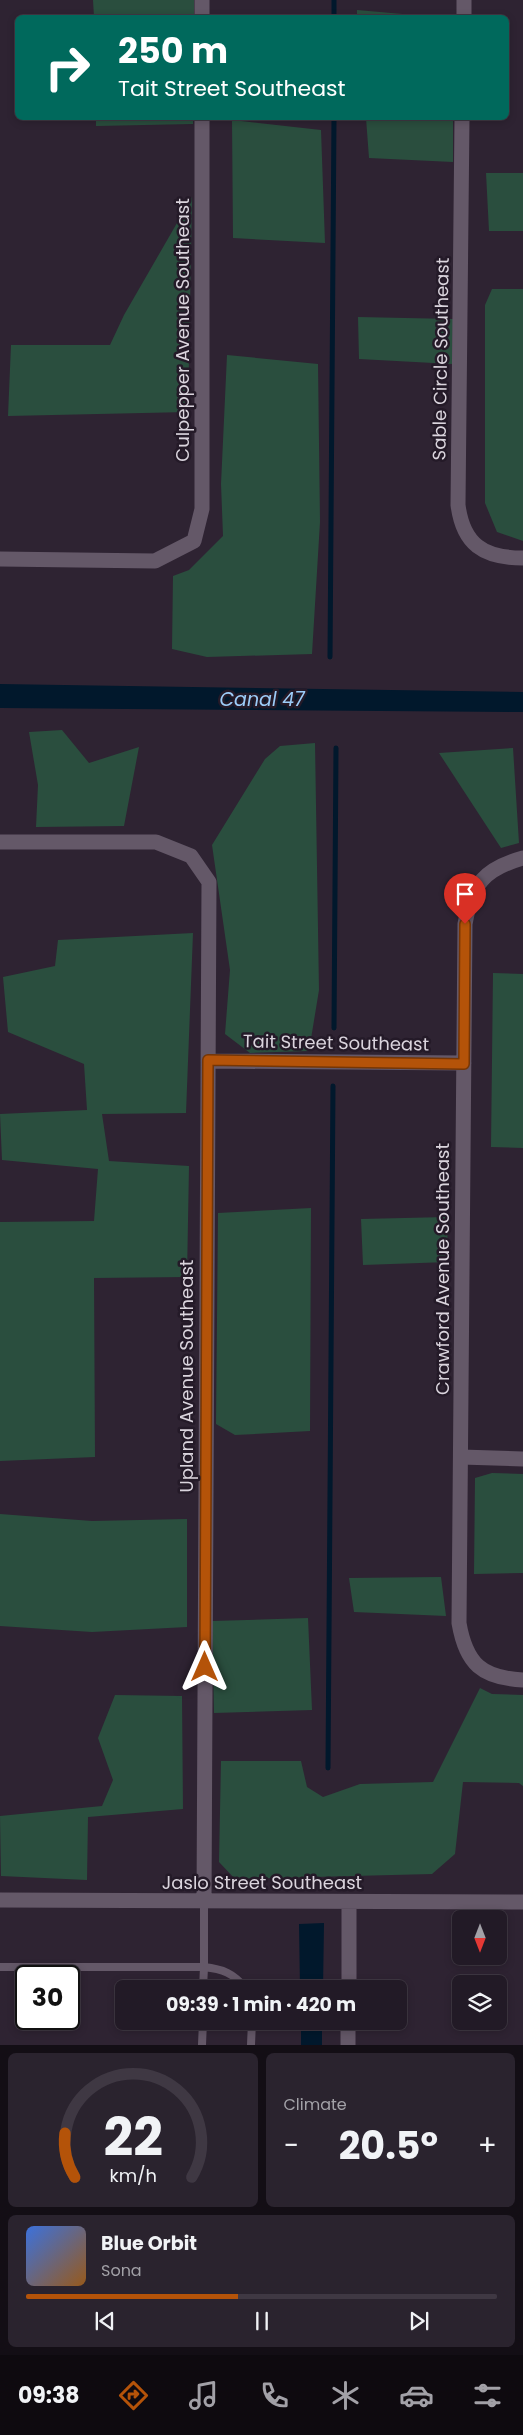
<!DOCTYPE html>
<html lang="en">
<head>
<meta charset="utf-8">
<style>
	body { margin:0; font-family:Poppins,sans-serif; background:#2a232e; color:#f1f3f6; height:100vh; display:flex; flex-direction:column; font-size:19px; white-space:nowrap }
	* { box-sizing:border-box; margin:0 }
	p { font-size:16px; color:#a2a1a7 }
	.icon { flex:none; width:28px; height:28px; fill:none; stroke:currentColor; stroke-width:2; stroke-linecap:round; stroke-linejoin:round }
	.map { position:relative; height:2045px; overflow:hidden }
	.panel { display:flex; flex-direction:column; gap:8px; padding:8px; background:#130e15; flex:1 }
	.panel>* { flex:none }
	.guide { position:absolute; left:15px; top:15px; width:494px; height:105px; border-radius:8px; box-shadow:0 2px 8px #0003,0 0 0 1px #3f3843; background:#00695c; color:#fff; overflow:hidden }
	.needle { width:32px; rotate:180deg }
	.buttons { position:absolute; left:452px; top:1910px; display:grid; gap:10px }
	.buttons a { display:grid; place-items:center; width:55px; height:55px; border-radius:8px; background:#221a26; box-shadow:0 2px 8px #0003,0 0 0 1px #3f3843; font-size:25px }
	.speed { position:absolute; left:15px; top:1965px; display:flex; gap:10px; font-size:25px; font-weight:700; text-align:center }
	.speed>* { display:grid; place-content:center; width:65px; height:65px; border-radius:50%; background:#221a26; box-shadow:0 2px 8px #0003,0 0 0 1px #3f3843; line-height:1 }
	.speed .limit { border:2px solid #111; border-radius:8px; background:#fff; color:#111 }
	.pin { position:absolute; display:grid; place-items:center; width:42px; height:42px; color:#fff; margin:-51px -21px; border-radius:50% 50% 50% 0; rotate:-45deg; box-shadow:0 0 5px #0007 }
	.pin .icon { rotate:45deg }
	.me { position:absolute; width:55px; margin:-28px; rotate:0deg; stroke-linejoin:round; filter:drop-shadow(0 0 4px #0008) }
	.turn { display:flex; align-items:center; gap:18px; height:105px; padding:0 20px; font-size:22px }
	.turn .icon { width:65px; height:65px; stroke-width:2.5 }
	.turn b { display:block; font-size:35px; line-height:42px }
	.big { font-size:38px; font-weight:700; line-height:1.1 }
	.panel .widget { flex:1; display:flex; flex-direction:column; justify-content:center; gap:8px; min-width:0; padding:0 18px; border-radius:8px; background:#2a232e }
	.panel .dial { align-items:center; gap:0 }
	.dial svg { height:130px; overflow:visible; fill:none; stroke:#3f3843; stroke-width:7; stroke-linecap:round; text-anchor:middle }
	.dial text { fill:#f1f3f6; stroke:none }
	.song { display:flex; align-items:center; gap:15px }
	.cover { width:60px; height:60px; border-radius:8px; background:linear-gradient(135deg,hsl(220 70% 55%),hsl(30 70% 35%)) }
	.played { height:5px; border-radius:2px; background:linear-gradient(90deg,#b45309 45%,#3f3843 45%) }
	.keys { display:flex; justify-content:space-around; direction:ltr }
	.heat { display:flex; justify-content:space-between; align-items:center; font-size:28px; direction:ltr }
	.panel .tiles { flex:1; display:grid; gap:8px; grid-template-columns:1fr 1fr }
	.widget:last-child { grid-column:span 2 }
	.trip { position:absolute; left:115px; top:1980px; width:292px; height:50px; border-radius:8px; background:#221a26; box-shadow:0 2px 8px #0003,0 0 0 1px #3f3843; font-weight:700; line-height:50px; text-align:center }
	.menu { display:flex; height:80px; justify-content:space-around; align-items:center; background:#0e0a0f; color:#a2a1a7 }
	.menu .icon { width:35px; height:35px }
	.menu .on { color:#b45309 }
	.menu b { font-size:22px; color:#f1f3f6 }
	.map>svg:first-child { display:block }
	.green { fill:#2a4e3e }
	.water { fill:#01182c }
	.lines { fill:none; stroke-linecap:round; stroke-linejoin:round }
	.stream { stroke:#01182c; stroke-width:5 }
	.service { stroke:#645868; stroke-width:8 }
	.minor { stroke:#645868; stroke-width:15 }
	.route-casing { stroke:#753606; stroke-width:12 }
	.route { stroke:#b45309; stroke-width:9 }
	.labels { text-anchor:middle; stroke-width:5; stroke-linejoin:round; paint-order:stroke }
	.street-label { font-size:18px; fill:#dad4dd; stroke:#241a28 }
	.water-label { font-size:19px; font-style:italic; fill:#9cccf8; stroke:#241a28 }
</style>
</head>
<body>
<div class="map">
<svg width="523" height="2045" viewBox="0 0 523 2045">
	<rect width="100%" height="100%" fill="#2e2332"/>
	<path class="green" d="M93,0H194V17H94Z
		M357,10L437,17H357Z
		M96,118H193V124L96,126Z
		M366,118H453V162L369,158Z
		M232,120L321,130L325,243L233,238Z
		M486,173H523V231H489Z
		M192,197L188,412L8,416L11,345H110L124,315Z
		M492,289H523V541L497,532L485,503V305Z
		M358,317L453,319L452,364L359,359Z
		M227,355L318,364L320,522L312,654L207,657L172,649L173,576L189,570L223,536L221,484Z
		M62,730L89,763L139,747L124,826L36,827L38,785L29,732Z
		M315,743L319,990L309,1051L250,1053L225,1034L230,970L212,845L265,759L280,746Z
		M513,748L519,843L501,848L439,753Z
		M193,933L186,1113L102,1114L109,1161L189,1166L187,1277L94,1278L95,1457L0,1461V1222L94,1221L98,1169L2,1160L0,1114L87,1110L84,1064L8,1032L3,977L55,966L58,940Z
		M493,973L523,974V1148L491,1147Z
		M311,1208L310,1431L235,1435L216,1424L218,1213Z
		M447,1217L448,1262L363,1265L361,1219Z
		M492,1473L523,1474V1573L474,1574L475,1478Z
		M0,1514L92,1521L187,1519V1627L92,1632L0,1626Z
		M441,1577L446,1616L354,1612L349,1578Z
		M308,1618L312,1710L214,1713L212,1621Z
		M480,1688L492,1694L523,1695V1786L519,1783L463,1782L455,1854L432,1874L235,1879L219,1862L221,1761H301L307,1787L323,1797L360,1784L433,1782Z
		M115,1695L182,1696L183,1809L88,1817L87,1880L1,1876L0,1816L102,1806L113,1780L98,1738Z"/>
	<path class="water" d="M0,684L523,692V712L0,708Z
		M324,1923L323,1989H300L299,1924Z
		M301,2021H322V2045H301Z"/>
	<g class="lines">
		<path class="stream" d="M334,18V0
			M330,657L334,118
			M334,1028L336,748
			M328,1768L333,1086"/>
		<path class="service" d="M0,1967H204V1902
			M203,1989L204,1967C222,1969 234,1973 246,1989
			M202,2045L203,2021
			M251,2045L252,2021"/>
		<path class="minor" d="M202,18V0
			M464,18V0
			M462,118L458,505C463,544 483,558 523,558
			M0,559L155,561L194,541L202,509V118
			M0,842H156L191,856L209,882L204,1902
			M523,858C484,869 472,884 465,924L459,1623C466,1664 482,1678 523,1680
			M208,1061L464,1063
			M461,1457L523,1459
			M0,1900L523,1902
			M349,1989V1903
			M348,2045V2021"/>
	</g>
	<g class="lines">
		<g class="route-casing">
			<path id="route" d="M205,1667L208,1060L464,1064L465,924"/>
		</g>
		<use href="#route" class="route"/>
	</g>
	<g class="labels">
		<g class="street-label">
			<text transform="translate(183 330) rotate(-90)" y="6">Culpepper Avenue Southeast</text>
			<text transform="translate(441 359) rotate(-89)" y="6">Sable Circle Southeast</text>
			<text transform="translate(336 1043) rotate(1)" y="6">Tait Street Southeast</text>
			<text transform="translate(443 1269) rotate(-90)" y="6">Crawford Avenue Southeast</text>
			<text transform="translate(187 1376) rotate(-90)" y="6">Upland Avenue Southeast</text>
			<text x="262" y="1889">Jaslo Street Southeast</text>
		</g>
		<g class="water-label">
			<text x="262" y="706">Canal 47</text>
		</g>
	</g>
</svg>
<div class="buttons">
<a><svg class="needle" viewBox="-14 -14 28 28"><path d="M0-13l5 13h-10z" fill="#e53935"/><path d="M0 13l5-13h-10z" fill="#a2a1a7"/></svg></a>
<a><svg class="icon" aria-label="layers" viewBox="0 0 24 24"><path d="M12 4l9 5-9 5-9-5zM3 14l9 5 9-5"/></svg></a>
</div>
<div class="speed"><div class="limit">30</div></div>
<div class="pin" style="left:465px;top:924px;background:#d93025"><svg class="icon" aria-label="arrive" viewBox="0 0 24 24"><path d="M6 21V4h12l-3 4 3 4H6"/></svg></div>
<svg class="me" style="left:205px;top:1667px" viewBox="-20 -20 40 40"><path d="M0-17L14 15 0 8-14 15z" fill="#b45309" stroke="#fff" stroke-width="4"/></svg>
<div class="trip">09:39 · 1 min · 420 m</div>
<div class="guide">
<div class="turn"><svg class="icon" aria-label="right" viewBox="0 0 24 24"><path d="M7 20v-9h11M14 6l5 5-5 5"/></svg><div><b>250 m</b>Tait Street Southeast</div></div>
</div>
</div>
<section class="panel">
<div class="tiles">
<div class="widget dial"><svg viewBox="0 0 100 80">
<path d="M14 69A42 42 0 1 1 86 69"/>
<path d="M14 69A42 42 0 0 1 8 42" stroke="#b45309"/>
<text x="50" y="56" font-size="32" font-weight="700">22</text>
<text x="50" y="72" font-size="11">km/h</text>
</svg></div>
<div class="widget"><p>Climate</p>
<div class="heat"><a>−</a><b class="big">20.5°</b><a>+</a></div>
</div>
<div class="widget">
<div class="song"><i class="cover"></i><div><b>Blue Orbit</b><p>Sona</p></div></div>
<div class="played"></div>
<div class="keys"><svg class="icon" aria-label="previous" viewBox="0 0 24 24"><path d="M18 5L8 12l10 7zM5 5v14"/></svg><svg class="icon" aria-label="pause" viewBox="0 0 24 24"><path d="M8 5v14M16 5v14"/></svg><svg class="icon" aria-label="next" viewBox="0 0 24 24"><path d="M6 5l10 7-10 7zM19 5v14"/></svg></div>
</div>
</div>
</section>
<nav class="menu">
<b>09:38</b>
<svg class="icon on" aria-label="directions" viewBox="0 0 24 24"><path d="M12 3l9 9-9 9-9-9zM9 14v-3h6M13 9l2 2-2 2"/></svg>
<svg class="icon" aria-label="music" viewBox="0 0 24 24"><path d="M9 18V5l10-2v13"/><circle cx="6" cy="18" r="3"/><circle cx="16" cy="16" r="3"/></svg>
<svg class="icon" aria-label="phone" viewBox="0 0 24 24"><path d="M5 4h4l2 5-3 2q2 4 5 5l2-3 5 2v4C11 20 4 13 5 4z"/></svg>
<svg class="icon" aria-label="climate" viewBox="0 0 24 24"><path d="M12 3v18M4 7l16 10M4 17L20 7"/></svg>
<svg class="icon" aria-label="car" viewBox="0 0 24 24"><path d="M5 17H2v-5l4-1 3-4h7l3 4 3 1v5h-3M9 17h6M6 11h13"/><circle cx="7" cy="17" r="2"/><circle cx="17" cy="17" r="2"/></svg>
<svg class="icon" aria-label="filters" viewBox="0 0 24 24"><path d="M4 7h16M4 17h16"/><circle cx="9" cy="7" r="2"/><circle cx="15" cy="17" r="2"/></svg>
</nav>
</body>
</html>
